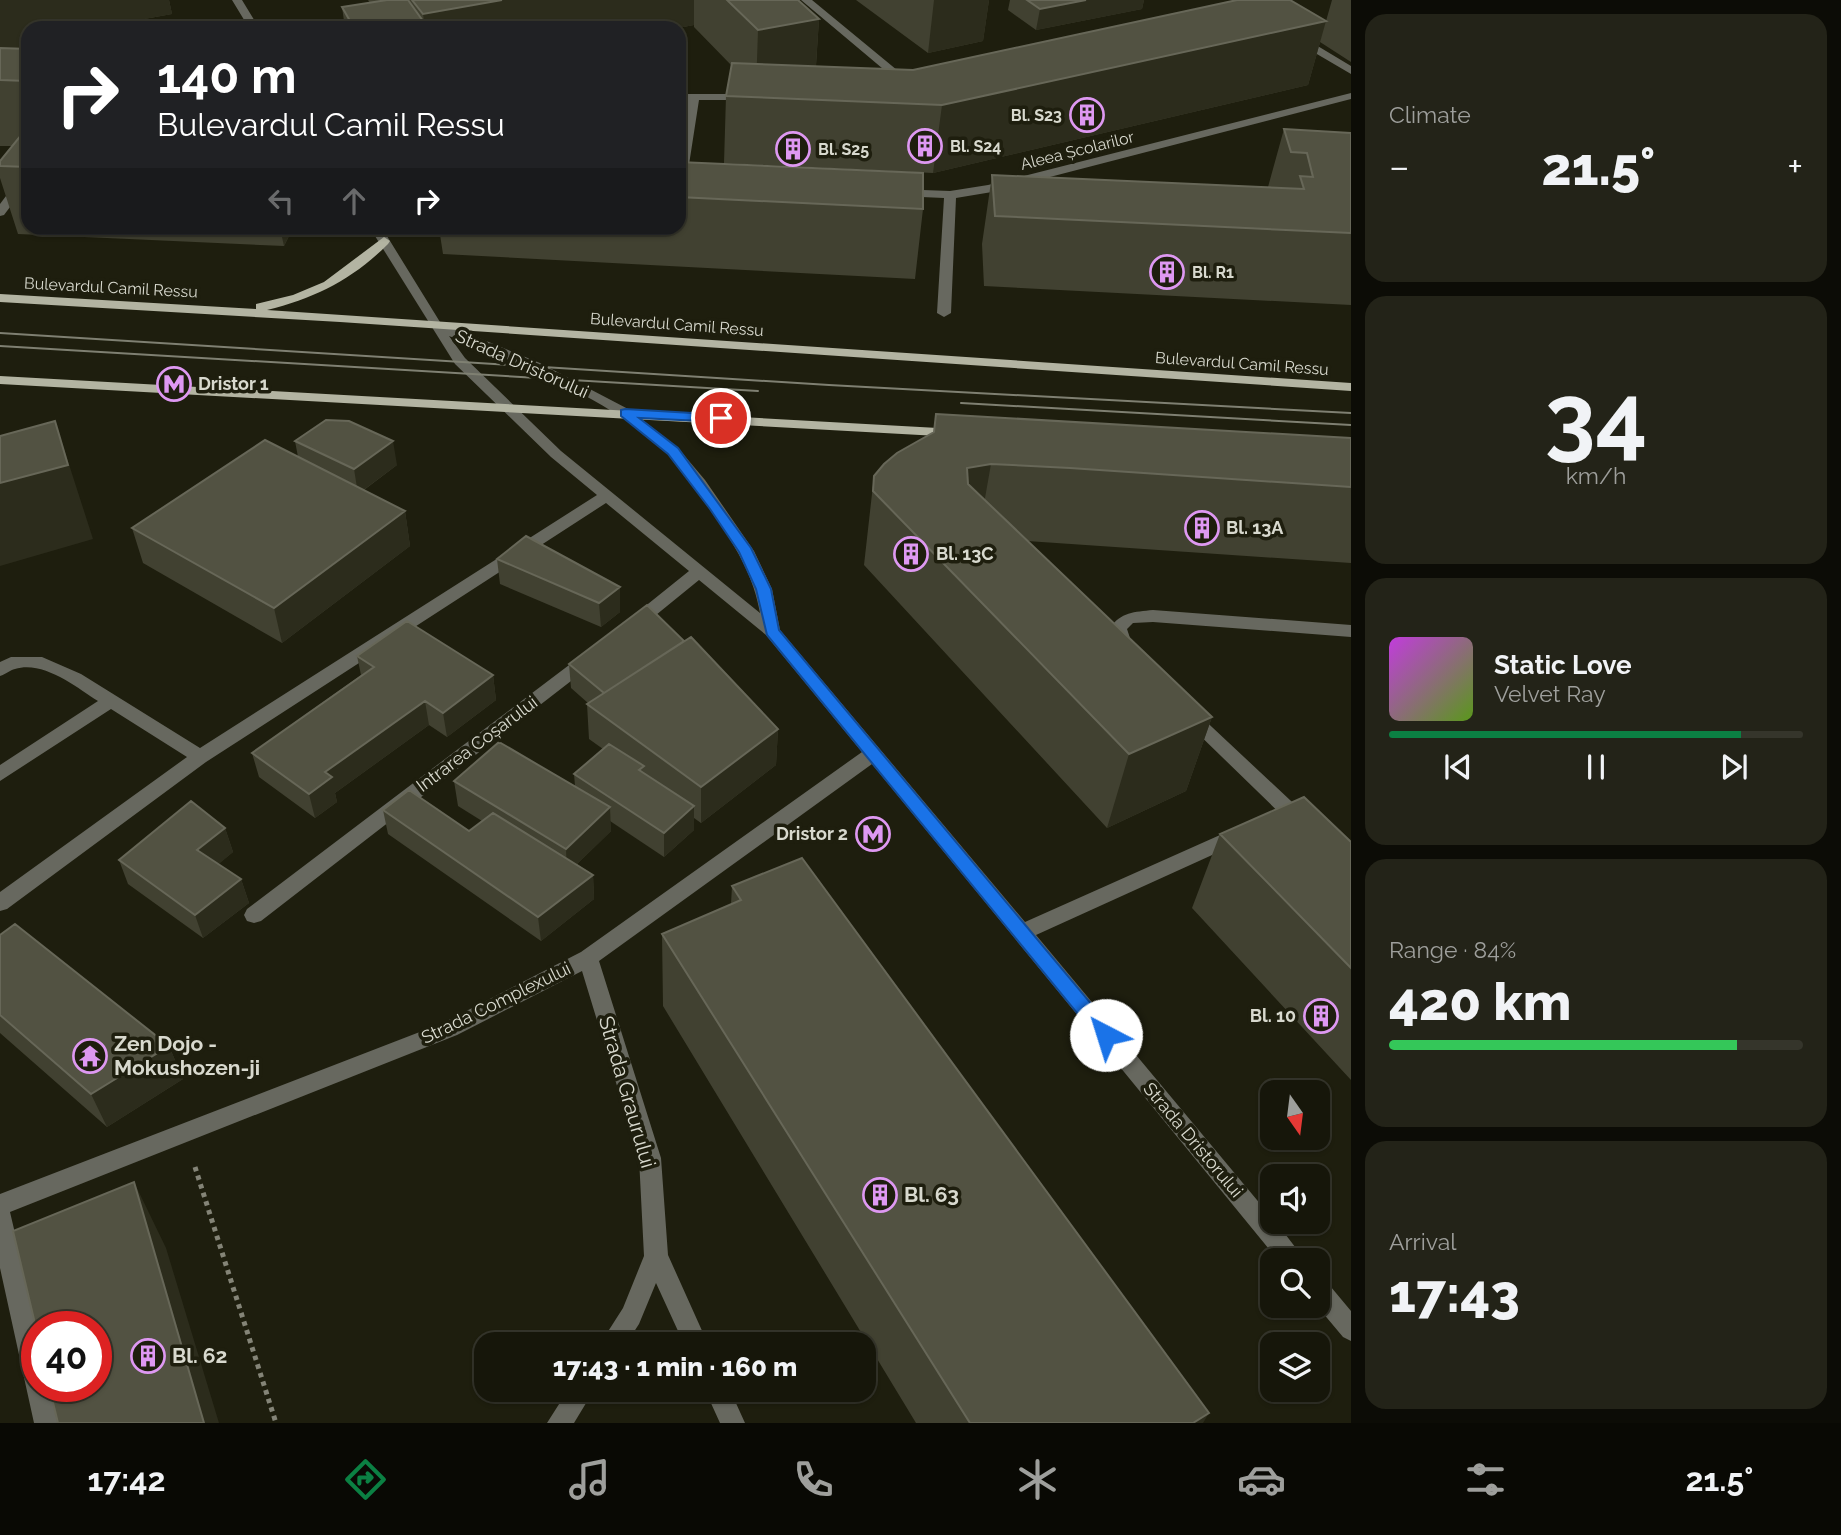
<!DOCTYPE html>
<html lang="en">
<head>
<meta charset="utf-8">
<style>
	body { margin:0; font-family:Raleway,sans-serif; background:#232318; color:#f1f3f6; height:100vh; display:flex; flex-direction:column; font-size:26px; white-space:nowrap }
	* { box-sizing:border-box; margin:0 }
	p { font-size:23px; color:#9e9f9c }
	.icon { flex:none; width:38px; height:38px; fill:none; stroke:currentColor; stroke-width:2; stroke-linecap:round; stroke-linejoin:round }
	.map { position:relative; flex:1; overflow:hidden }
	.drawer { display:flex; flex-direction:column; gap:14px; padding:14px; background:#0c0c06; width:490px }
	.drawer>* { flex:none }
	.guide { position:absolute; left:21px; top:21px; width:665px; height:214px; border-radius:21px; box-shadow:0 2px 5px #0004,0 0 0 2px #35352b; background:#202124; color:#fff; overflow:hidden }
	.needle { width:46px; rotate:166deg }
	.buttons { position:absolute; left:1260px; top:1080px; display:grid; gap:14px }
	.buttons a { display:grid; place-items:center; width:70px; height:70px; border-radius:14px; background:#16160a; box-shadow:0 2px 5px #0004,0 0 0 2px #35352b; font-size:35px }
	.speed { position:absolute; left:21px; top:1311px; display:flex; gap:14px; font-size:35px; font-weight:700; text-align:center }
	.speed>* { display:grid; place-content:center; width:91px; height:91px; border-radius:50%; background:#16160a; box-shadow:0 2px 5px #0004,0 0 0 2px #35352b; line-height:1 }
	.speed .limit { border:10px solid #d22; background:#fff; color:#111 }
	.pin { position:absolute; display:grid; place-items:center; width:60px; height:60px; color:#fff; margin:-30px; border:4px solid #fff; border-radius:50%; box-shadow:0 2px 7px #0007 }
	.me { position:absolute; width:77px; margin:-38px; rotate:320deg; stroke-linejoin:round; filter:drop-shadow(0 0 5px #0008) }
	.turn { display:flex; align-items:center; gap:24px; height:147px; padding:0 21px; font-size:32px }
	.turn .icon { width:91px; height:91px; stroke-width:2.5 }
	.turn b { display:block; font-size:49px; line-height:60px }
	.lanes { display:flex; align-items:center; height:66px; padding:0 21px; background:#0003; justify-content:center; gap:35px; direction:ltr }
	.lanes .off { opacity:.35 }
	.big { font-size:52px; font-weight:800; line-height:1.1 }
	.drawer .card { flex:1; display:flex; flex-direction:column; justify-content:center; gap:10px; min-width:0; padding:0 24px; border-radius:21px; background:#232318 }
	.drawer .dial { align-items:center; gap:0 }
	.dial b { font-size:91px; line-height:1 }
	.song { display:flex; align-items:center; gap:21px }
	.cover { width:84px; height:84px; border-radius:10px; background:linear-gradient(135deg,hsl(290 70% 55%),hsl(90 70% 35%)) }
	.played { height:7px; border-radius:4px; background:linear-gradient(90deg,#0b8043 85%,#35352b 85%) }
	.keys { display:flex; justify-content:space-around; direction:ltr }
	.heat { display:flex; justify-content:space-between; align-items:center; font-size:38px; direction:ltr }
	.charge { height:10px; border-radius:5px; background:linear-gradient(90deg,#34c759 84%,#35352b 0) }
	.trip { position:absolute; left:474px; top:1332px; width:402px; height:70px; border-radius:21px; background:#16160a; box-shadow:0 2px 5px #0004,0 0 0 2px #35352b; font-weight:800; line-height:70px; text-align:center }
	.tab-bar { display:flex; height:112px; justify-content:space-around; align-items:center; background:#090904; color:#9e9f9c }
	.tab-bar .icon { width:49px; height:49px }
	.tab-bar .selected { color:#0b8043 }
	.tab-bar b { font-size:32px; color:#f1f3f6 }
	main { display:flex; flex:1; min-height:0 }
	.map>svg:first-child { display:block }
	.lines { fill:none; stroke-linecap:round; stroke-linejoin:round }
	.path { stroke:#848477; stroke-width:5; stroke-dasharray:4.5 4.5; stroke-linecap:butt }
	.minor { fill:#67685f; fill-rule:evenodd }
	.major { fill:#b3b4a2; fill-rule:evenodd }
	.tram { stroke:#7f8072; stroke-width:2 }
	.wall { fill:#414131 }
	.shaded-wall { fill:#2c2c1c }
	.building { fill:#525242; stroke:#676758; stroke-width:2 }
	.route { fill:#1a73e8; stroke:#114b97; stroke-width:2 }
	.labels { text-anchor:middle; stroke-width:7; stroke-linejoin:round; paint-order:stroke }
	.far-poi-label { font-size:16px; font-weight:bold; fill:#d8d9ce; stroke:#1e1e0e; text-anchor:start }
	.far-street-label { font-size:16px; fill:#d8d9ce; stroke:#1e1e0e }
	.street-label { font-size:18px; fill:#d8d9ce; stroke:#1e1e0e }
	.poi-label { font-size:18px; font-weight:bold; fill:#d8d9ce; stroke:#1e1e0e; text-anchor:start }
	.near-poi-label { font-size:21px; font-weight:bold; fill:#d8d9ce; stroke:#1e1e0e; text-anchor:start }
	.near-street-label { font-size:21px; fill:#d8d9ce; stroke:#1e1e0e }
</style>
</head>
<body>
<main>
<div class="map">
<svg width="1351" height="1423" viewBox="0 0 1351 1423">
	<rect width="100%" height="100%" fill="#1e1e0e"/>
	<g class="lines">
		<path class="path" d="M195,1167L276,1423"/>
		<path class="minor" d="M232,0H242L259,28H249Z
			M801,0H812L903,75V79H895Z
			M367,18L371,19V23L345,28H322Z
			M1293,36H1301L1351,66V74L1293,40Z
			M1351,93V99L992,192L956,198L951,313L944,317L937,313L944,198L899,196L893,192L895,189L950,191L988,185Z
			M679,94H747L753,97L747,100H699L686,184L680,188L679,154L688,100H679Z
			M28,171V183L4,215L0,216V204L24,172Z
			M370,228H382L440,322L540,363L630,410L678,448L705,480L754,551L772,589L780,630L1025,922L1229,831L1236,829L1243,831L1245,836L1243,841L1036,935L1272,1218V1222H1276L1305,1260H1278L872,764L599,961L661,1158L668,1255L708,1344H684L656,1283L639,1324L626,1344H600L623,1308L644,1256L639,1158L582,971L457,1035L10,1212L37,1327V1386H50L58,1423H34L0,1268V1194L443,1023L581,952L862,752L766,635L699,580L640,628H628L626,624L628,620L689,571L606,503L206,762L7,909L0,911V892L187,757L111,709L0,781V765L98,701C76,687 43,660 15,669C10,670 6,674 0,676V662L11,657H42L81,674L200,748L597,495L551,457L455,364ZM449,336C524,366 608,397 668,454C688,474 703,499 719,522C738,551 754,578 760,613L561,451L465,358Z
			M1153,610L1351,625V637L1153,622L1133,623L1127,629L1134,650L1126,656L1120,654L1110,628C1121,612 1134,612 1153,610Z
			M587,654L593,656L595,660L593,664L261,921L254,923L247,921L244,915L247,909L581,656Z
			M1191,711L1197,713L1307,816L1309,821L1307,826H1293L1185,721L1182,717L1185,713Z
			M1318,1278L1326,1281L1351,1311V1341L1343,1337L1317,1306Z
			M568,1390H594L574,1423H547Z
			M705,1390H730L745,1423H720Z"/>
		<path class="major" d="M384,237L390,241L388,244C353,279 316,298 267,310L1351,383V391L340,322L0,302V294L256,309V304L293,295L324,282Z
			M0,376L956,429L963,433L956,437L0,384Z"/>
		<path class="tram" d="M0,333L829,385L1351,413
			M0,346L758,391
			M961,403L1351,425"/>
	</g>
	<path class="wall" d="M0,0H169L172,14L100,27V28H28V48L24,49H28V228H293L284,246L18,234L0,178V161L12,146H0Z
		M368,0H798L819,19L816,66L913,70L1326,21L1308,85L933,173L724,163L726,96L732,66L694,27V25L678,28H345L342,7L370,3Z
		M856,0H989L983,41L928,53Z
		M1010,0H1144L1142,9L1036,30L1008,10Z
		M1332,0H1351V62L1320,42Z
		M1284,129L1351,133V305L984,286L982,244L992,175L1268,187Z
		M679,162L923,209L915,279L443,254L439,228H679Z
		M1351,438V563L1027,541L1212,717L1186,791L1107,828L864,565L874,476L897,453Z
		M295,441L397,465L364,490L405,511L410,546L282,643L143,563L132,528L298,457Z
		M497,559L620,587V612L601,627L500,584Z
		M684,641L778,729L776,765L701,823L694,818V830L664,857L610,821L611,831L577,864L593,875L594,899L541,941L388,834L383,810L469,831L482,821L458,806L454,781L575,786L574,774L603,749L589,739L587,704L588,703L571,688L569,664Z
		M357,656L493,675L496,700L447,737L429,725L335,793L337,802L315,818L259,777L252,753L361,675Z
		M225,828L233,852L218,864L241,879L249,903L203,938L128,884L119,860Z
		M1220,834L1351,842V1080L1192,908Z
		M732,886L1203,1423H916L663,1006L662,934L731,904Z
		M0,935L169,1046L183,1079L107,1127L0,1033Z"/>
	<path class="shaded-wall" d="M0,0H169L172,14L100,27V28H28V48L0,53Z
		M502,0H694V25L678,28H425L423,14Z
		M934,0H989L983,41L928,53Z
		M1086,0H1144L1142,9L1036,30L1040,9Z
		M819,19L815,79L756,90L758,30Z
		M1326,21L1308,85L933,173L942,105Z
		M280,228H293L284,246Z
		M55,421L93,539L0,566V483Z
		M393,441L397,465L358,494L354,469Z
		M991,464L978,538L955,543L967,468Z
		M405,511L410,546L282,643L274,608Z
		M620,587V612L601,627L599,603Z
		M493,675L496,700L447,737L443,713Z
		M425,701L429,725L335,793L337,802L315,818L309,794L325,772Z
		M1212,717L1186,791L1107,828L1129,754Z
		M778,729L776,765L701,823V787Z
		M694,806V830L664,857V833Z
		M610,807L611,831L567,874L566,849Z
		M225,828L233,852L206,875L197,850Z
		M593,875L594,899L541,941L538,917Z
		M241,879L249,903L203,938L195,915Z
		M169,1046L183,1079L107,1127L91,1094Z
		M134,1182L166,1248L219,1423H204Z
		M1209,1413L1203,1423H1193Z"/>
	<path class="building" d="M387,0H408L428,28H354L342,7Z
		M412,0H502L423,14Z
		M727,0H798L819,19L758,30Z
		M1027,0H1086L1040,9Z
		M1237,0H1290L1326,21L942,105L726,96L732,63L913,70Z
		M119,25L190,27V28H116Z
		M0,48L28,49V79L27,81L0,80Z
		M1284,129L1351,133V233L995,216L992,175L1304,189L1300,176L1313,177L1307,153L1291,152Z
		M22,134H28V167L0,166V161Z
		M679,162L923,173V209L679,197Z
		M936,414L1351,438V487L1070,468L991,464L967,468L968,484L1212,717L1129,754L873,491L874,476L884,464L897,453L934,432Z
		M326,420L349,421L393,441L354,469L295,441Z
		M55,421L68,465L0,483V436Z
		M265,440L405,511L274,608L132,528Z
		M526,536L620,587L599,603L497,559Z
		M647,605L684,641L604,693L569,664Z
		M407,621L493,675L443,713L425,701L325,772L332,777L309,794L252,753L374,667L357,656Z
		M691,637L778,729L701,787L587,704Z
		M499,742L610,807L566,849L454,781Z
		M609,744L644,766L639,770L694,806L664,833L574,774Z
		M409,790L469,831L493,813L593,875L538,917L383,810Z
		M1304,797L1351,842V968L1220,834Z
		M191,801L225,828L197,850L241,879L195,915L119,860Z
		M802,858L1209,1413L1193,1423H970L662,934L741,900L732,886Z
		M15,924L169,1046L91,1094L0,1015V935Z
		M134,1182L204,1423H58L49,1386H96V1326H37V1332L13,1231Z"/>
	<path class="route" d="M625,409L725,415V421L721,422L639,418L678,448L751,548L771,589L779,630L1113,1030L1116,1035L1113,1041L1106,1044L1100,1041L767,635L756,589L739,552L710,509L668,454L621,416V410Z"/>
	<defs>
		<g id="building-ring" transform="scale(1.75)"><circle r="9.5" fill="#1e1e0e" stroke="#de98f2" stroke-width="1.5"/><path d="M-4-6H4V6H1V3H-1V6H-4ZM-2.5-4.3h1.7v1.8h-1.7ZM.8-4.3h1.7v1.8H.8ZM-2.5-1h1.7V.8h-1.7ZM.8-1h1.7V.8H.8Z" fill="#de98f2"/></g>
		<g id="metro-ring" transform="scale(1.75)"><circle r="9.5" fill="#1e1e0e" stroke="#de98f2" stroke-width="1.5"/><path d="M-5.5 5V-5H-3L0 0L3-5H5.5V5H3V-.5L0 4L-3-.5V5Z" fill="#de98f2"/></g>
		<g id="temple-ring" transform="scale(1.75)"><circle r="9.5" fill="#1e1e0e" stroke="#de98f2" stroke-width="1.5"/><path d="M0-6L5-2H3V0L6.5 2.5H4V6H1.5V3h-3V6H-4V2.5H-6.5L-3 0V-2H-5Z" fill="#de98f2"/></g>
	</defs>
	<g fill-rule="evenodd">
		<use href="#building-ring" x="1087" y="115"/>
		<use href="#building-ring" x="925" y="146"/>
		<use href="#building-ring" x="793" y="149"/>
		<use href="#building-ring" x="1167" y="272"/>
		<use href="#metro-ring" x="174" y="384"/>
		<use href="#building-ring" x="1202" y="528"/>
		<use href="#building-ring" x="911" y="554"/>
		<use href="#metro-ring" x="873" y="834"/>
		<use href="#building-ring" x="1321" y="1016"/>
		<use href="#temple-ring" x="90" y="1056"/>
		<use href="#building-ring" x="880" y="1195"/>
		<use href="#building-ring" x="148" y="1356"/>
	</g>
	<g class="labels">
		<g class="far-poi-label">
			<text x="1062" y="121" text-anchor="end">Bl. S23</text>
			<text x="950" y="152">Bl. S24</text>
			<text x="818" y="155">Bl. S25</text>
			<text x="1192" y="278">Bl. R1</text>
		</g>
		<g class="far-street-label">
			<text transform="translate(1077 150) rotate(-14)" y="6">Aleea Școlarilor</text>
			<text transform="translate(111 287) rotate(3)" y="6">Bulevardul Camil Ressu</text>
			<text transform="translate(677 324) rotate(4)" y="6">Bulevardul Camil Ressu</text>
			<text transform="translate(1242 363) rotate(4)" y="6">Bulevardul Camil Ressu</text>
		</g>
		<g class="street-label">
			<text transform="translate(522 364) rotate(24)" y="6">Strada Dristorului</text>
			<text transform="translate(477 744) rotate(-37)" y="6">Intrarea Coșarului</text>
			<text transform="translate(496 1003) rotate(-26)" y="6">Strada Complexului</text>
			<text transform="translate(1193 1140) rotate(50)" y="6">Strada Dristorului</text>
		</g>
		<g class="poi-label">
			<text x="198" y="390">Dristor 1</text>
			<text x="1226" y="534">Bl. 13A</text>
			<text x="936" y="560">Bl. 13C</text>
			<text x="848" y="840" text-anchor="end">Dristor 2</text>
			<text x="1296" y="1022" text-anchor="end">Bl. 10</text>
		</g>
		<g class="near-poi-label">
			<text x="114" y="1051">Zen Dojo -<tspan x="114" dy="24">Mokushozen-ji</tspan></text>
			<text x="904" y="1202">Bl. 63</text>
			<text x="172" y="1363">Bl. 62</text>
		</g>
		<g class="near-street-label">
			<text transform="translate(627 1092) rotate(74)" y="7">Strada Graurului</text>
		</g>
	</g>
</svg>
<div class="buttons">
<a><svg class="needle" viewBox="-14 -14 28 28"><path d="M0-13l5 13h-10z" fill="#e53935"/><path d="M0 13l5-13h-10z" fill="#9e9f9c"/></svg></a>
<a><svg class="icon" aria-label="sound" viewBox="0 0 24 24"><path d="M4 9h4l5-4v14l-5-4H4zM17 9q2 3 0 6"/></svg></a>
<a><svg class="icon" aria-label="search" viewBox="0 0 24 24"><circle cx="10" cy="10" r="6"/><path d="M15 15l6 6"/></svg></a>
<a><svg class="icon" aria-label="layers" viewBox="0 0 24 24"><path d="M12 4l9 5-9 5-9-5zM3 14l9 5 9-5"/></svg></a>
</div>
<div class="speed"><div class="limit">40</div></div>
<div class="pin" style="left:721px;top:418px;background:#d93025"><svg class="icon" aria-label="arrive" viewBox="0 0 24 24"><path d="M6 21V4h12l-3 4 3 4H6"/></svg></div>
<svg class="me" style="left:1106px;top:1035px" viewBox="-20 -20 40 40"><circle r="19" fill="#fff"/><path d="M0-13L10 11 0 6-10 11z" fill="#1a73e8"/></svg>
<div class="trip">17:43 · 1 min · 160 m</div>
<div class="guide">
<div class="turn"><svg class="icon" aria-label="right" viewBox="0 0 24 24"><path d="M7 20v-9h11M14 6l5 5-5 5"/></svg><div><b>140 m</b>Bulevardul Camil Ressu</div></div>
<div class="lanes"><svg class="icon off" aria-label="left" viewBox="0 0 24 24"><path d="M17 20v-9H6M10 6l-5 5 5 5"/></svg><svg class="icon off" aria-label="ahead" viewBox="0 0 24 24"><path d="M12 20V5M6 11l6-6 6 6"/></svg><svg class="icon" aria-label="right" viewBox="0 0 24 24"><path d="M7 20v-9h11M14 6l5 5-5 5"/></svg></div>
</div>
</div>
<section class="drawer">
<div class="card"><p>Climate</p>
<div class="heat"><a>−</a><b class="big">21.5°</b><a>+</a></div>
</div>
<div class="card dial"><b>34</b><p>km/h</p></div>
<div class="card">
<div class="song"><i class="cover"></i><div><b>Static Love</b><p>Velvet Ray</p></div></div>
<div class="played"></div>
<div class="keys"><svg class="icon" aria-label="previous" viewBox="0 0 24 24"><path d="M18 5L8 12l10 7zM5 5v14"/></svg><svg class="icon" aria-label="pause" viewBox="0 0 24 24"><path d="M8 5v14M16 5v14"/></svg><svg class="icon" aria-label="next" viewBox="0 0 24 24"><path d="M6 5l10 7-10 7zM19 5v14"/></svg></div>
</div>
<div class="card"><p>Range · 84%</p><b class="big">420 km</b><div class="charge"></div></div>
<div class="card"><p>Arrival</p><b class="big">17:43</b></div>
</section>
</main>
<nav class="tab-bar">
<b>17:42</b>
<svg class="icon selected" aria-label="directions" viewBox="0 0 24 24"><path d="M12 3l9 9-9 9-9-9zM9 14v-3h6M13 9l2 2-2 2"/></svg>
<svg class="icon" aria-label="music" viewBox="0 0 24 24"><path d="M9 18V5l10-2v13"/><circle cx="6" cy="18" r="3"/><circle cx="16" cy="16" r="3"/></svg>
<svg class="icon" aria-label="phone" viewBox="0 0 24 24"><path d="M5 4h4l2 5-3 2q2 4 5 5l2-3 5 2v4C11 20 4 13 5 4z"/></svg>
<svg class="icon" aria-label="climate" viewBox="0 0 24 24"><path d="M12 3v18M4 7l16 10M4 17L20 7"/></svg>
<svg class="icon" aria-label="car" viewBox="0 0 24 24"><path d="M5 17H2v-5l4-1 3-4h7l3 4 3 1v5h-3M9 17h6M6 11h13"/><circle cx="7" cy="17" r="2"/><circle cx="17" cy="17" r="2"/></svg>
<svg class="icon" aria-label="filters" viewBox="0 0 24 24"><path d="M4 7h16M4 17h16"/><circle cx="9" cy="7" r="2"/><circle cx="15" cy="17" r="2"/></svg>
<b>21.5°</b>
</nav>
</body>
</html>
